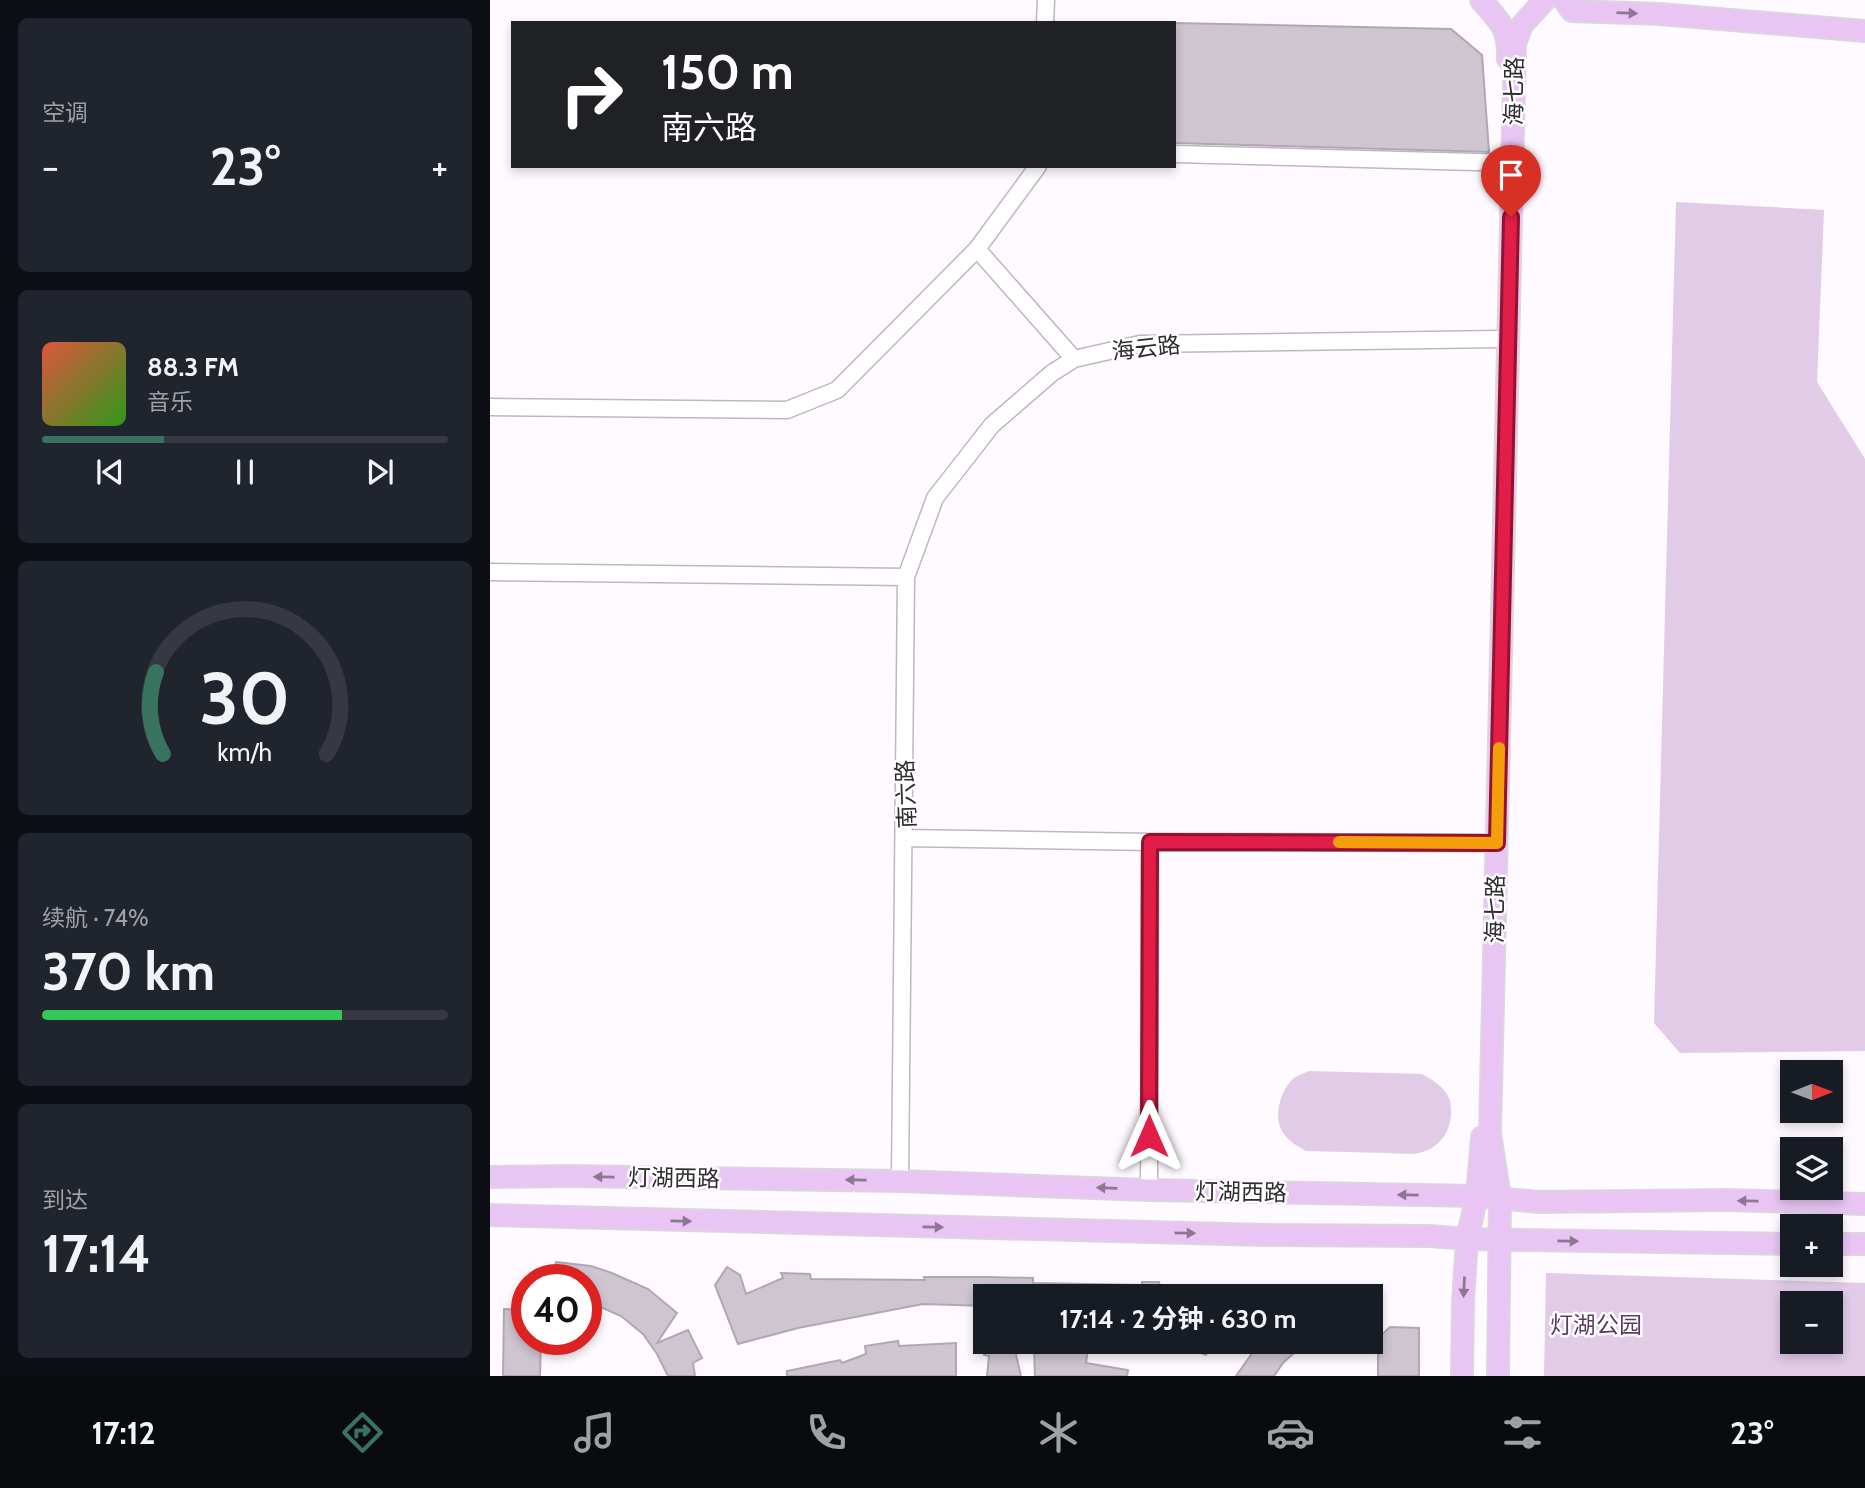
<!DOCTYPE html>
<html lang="zh">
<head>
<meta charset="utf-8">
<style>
	body { margin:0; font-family:Cabin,"Noto Sans SC",sans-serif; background:#20242c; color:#f1f3f6; height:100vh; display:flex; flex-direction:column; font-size:26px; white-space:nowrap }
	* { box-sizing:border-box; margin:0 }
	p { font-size:23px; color:#9ea1a6 }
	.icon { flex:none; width:38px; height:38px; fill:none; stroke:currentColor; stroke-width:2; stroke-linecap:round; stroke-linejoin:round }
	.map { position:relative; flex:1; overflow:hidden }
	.details { display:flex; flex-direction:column; gap:18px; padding:18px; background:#0d0f14; width:490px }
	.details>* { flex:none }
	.banner { position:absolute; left:21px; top:21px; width:665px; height:147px; border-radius:0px; box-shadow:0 4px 10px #0003; background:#202124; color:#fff; overflow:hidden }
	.needle { width:46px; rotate:89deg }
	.fabs { position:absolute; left:1290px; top:1060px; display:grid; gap:14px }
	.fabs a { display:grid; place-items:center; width:63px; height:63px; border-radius:0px; background:#171b24; box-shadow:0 4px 10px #0003; font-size:35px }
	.speed { position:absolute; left:21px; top:1264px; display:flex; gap:14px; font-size:35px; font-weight:700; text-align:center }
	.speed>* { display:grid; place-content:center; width:91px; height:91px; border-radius:50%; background:#171b24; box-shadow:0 4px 10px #0003; line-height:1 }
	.speed .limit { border:10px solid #d22; background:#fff; color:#111 }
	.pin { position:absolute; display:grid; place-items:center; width:60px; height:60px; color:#fff; margin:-72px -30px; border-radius:50% 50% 50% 0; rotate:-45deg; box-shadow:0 0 7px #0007 }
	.pin .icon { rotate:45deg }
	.me { position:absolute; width:77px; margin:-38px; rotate:0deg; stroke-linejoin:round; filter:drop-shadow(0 0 5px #0008) }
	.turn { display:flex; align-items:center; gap:24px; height:147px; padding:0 35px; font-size:32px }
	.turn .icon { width:91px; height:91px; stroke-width:2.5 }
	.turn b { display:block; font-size:49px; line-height:60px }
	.big { font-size:52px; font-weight:700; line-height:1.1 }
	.details .card { flex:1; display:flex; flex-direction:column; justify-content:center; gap:10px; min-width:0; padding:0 24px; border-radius:10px; background:#20242c }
	.details .dial { align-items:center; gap:0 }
	.dial svg { height:182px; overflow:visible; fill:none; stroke:#363941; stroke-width:7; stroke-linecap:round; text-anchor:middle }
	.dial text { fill:#f1f3f6; stroke:none }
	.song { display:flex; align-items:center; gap:21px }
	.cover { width:84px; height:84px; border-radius:10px; background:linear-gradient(135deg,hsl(10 70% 55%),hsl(110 70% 35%)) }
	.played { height:7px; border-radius:4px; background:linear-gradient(90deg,#37735e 30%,#363941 30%) }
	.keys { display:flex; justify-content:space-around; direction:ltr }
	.heat { display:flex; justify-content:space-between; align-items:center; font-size:38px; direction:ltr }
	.charge { height:10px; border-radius:5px; background:linear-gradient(90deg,#34c759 74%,#363941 0) }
	.trip { position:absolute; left:483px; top:1284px; width:410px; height:70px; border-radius:0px; background:#171b24; box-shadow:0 4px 10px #0003; font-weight:700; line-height:70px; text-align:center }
	.dock { display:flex; height:112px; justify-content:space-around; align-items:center; background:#090b0e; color:#9ea1a6 }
	.dock .icon { width:49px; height:49px }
	.dock .current { color:#37735e }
	.dock b { font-size:32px; color:#f1f3f6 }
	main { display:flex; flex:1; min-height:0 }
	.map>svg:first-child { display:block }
	.green { fill:#e1cbe7; fill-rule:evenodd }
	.building { fill:#cec5d1; stroke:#b0a7b3; stroke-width:2 }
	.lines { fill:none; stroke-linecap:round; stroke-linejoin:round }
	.minor-casing { stroke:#bfb6c1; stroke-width:19 }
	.major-casing { stroke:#dad9da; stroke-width:24 }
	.minor { stroke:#fff; stroke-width:16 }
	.major { stroke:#e8c5f3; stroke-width:21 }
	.oneway { fill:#8c7892 }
	.route-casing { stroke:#92132f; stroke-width:18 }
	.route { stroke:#e11d48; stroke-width:12 }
	.slow { stroke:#f59e0b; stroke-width:12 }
	.labels { text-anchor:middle; stroke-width:5; stroke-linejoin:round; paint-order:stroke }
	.street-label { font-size:23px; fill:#302c31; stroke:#fff }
	.park-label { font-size:23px; fill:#593b63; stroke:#fff }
</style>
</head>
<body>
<main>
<section class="details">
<div class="card"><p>空调</p>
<div class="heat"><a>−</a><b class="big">23°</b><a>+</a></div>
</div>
<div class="card">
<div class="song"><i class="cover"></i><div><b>88.3 FM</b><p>音乐</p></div></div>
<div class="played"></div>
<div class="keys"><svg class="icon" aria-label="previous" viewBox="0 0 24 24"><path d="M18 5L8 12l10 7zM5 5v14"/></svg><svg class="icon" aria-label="pause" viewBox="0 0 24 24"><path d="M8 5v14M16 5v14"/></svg><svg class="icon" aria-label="next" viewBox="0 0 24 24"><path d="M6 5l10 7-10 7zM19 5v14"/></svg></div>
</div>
<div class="card dial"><svg viewBox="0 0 100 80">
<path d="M14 69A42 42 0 1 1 86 69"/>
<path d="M14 69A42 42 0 0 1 11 33" stroke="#37735e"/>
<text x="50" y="56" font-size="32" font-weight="700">30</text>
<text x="50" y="72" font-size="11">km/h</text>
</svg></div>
<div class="card"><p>续航 · 74%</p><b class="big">370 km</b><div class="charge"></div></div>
<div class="card"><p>到达</p><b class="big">17:14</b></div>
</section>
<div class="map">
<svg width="1375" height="1376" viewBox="0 0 1375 1376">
	<rect width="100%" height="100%" fill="#fefaff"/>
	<path class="green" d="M1186,202L1334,210L1327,382L1375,459V1051L1190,1053L1164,1023Z
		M819,1071L932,1074C950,1084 963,1093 961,1115C960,1133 948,1149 929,1153C920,1155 907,1153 897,1153C870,1152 843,1152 816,1151C807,1146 800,1142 794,1134C782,1119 790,1090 804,1078C808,1075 815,1073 819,1071Z
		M1056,1273L1375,1283V1376H1054ZM1302,1304H1340V1342H1302Z"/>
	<path class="building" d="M684,23L961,29L992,55L999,152L684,143Z
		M66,1262L101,1266L122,1273L158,1289L187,1313L167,1343L198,1330L212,1358L203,1363L205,1376H178L167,1354L153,1334L131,1316L106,1305L96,1303V1279H62Z
		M237,1267L250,1275L256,1294L293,1278L291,1273L320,1274L321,1279L435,1280L434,1277H499L543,1278V1283L652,1285V1282H669L672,1297H495V1306L433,1304L308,1328L248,1344L225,1285Z
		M14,1309L37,1310V1339H51L50,1376H13Z
		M900,1327L929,1328V1376H888V1338Z
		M408,1341L409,1346L466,1343V1376H297V1371L350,1360L352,1363L376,1354L375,1346Z
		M494,1342L524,1346L531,1376H497L499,1356L494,1355Z
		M564,1342L598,1349L596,1363L638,1370L637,1376H545L544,1348L564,1350Z
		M685,1342H722L716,1355Z
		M770,1342H816L793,1363L784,1376H746Z"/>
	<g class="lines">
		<g class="minor-casing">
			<path id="minor" d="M555,23L556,0
				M684,154L1022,163
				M487,249L584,359
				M0,407L297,410L347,390L487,249L548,166
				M0,572L416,577
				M414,838L660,842L1007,843
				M410,1181L416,577L445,498L502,425L562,373L584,359L650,344L1011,339
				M659,1190L660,842"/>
		</g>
		<g class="major-casing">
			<path id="major" d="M991,0C1010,22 1019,28 1018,59
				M1074,0L1082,11L1169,14L1375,31
				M0,1177L82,1176L410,1181L659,1190L987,1196L1049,1202L1237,1200L1375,1204
				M0,1215L775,1235L940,1236L977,1239L1302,1244
				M1340,1244H1375
				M972,1376L973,1302L977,1239L987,1196L992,1137
				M1008,1376L1010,1198L1000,1133L1025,44L1032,25L1055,0"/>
		</g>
		<use href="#minor" class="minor"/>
		<use href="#major" class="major"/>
	</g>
	<defs><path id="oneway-solid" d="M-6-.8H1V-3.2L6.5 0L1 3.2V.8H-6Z" transform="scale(1.75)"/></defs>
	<g class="oneway">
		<use href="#oneway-solid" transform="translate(1137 13) rotate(2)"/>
		<use href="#oneway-solid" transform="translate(114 1177) rotate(-179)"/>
		<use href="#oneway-solid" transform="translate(366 1180) rotate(-179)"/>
		<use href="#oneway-solid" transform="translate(617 1188) rotate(-178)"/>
		<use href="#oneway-solid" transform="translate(918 1195) rotate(-179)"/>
		<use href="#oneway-solid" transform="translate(1258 1201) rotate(-179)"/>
		<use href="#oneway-solid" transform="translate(191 1221) rotate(1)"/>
		<use href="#oneway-solid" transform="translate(443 1227) rotate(1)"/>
		<use href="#oneway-solid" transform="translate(695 1233) rotate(1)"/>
		<use href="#oneway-solid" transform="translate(1078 1241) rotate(1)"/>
		<use href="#oneway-solid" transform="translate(974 1287) rotate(93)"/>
	</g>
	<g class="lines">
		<g class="route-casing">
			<path id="route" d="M659,1136L660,842L1007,843L1021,217"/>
		</g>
		<use href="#route" class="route"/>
		<path class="slow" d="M849,842L1007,843L1009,748"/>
	</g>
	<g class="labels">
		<g class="street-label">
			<text transform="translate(1024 91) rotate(-89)" y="8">海七路</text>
			<text transform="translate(656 348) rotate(-6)" y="8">海云路</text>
			<text transform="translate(416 794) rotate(-92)" y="8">南六路</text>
			<text transform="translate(1005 909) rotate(-89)" y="8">海七路</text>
			<text transform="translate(184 1178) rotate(1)" y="8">灯湖西路</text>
			<text transform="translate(751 1192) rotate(1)" y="8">灯湖西路</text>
		</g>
		<g class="park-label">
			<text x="1106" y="1333">灯湖公园</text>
		</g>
	</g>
</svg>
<div class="fabs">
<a><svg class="needle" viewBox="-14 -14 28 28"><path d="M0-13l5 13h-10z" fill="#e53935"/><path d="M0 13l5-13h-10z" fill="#9ea1a6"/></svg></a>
<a><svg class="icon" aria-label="layers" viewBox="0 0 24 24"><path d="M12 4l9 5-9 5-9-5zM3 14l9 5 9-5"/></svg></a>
<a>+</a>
<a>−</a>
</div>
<div class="speed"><div class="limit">40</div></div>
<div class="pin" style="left:1021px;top:217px;background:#d93025"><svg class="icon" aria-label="arrive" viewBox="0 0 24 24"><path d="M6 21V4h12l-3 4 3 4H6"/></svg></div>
<svg class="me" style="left:659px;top:1136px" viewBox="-20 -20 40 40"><path d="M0-17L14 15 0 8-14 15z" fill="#e11d48" stroke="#fff" stroke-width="4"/></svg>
<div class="trip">17:14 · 2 分钟 · 630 m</div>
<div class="banner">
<div class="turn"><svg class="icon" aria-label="right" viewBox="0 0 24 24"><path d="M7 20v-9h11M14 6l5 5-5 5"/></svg><div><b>150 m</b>南六路</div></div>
</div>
</div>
</main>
<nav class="dock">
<b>17:12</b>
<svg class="icon current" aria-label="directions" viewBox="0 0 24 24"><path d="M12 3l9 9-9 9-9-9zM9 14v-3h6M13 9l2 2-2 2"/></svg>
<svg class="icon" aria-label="music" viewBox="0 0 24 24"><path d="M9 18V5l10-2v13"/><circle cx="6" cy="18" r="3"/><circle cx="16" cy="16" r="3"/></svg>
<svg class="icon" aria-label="phone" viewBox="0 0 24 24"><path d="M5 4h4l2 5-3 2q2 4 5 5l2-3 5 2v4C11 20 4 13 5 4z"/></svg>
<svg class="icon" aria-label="climate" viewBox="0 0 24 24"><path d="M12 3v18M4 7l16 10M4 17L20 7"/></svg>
<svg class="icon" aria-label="car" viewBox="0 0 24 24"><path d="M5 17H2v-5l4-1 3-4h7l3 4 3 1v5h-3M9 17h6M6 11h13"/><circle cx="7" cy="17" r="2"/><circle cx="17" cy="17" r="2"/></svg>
<svg class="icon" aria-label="filters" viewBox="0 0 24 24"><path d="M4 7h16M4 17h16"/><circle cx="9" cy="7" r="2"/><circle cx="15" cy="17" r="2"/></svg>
<b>23°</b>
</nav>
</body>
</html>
